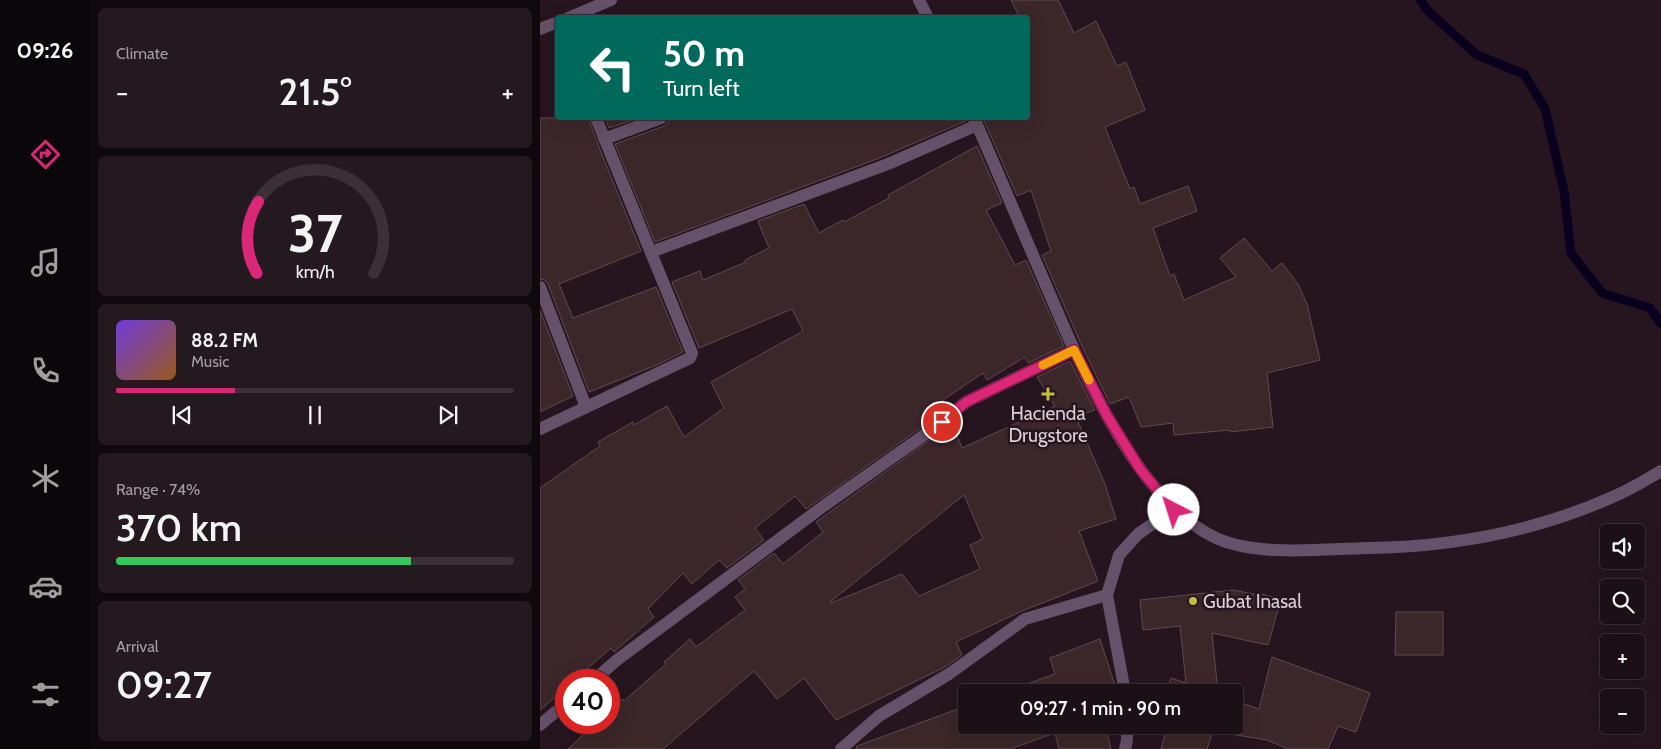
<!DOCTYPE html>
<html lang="en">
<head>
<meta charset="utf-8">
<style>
	body { margin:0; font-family:Cabin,sans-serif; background:#251920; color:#f1f3f6; height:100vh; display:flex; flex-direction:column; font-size:19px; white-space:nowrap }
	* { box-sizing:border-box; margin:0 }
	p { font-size:16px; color:#a09da1 }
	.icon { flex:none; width:28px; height:28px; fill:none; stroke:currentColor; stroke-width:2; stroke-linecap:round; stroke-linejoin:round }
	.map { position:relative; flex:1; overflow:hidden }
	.side { display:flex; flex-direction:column; gap:8px; padding:8px; background:#0f090d; width:450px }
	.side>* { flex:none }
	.top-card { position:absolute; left:15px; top:15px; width:475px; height:105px; border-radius:5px; box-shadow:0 5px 20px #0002,0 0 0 1px #3a3036; background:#00695c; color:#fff; overflow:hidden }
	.controls { position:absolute; left:1060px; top:524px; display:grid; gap:10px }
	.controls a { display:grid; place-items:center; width:45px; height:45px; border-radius:5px; background:#1c1017; box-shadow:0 5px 20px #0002,0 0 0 1px #3a3036; font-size:25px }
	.speed { position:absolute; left:15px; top:669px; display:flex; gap:10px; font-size:25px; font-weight:700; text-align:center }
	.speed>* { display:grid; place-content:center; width:65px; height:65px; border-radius:50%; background:#1c1017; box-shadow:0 5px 20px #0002,0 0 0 1px #3a3036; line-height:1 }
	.speed .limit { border:8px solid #d22; background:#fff; color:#111 }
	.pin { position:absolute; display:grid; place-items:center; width:42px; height:42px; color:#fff; margin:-21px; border:2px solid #fff; border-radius:50%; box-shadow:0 1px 5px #0007 }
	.me { position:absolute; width:55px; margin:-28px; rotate:320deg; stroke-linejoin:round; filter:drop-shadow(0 0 4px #0008) }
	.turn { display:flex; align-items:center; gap:18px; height:105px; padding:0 25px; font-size:22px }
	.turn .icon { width:65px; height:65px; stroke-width:2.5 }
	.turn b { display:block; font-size:35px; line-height:42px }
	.big { font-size:38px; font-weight:600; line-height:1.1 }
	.side .widget { flex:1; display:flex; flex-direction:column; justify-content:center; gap:8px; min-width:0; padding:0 18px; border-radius:8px; background:#251920 }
	.side .dial { align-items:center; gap:0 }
	.dial svg { height:130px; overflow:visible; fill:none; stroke:#3a3036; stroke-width:7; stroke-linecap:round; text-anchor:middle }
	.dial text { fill:#f1f3f6; stroke:none }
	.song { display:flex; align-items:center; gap:15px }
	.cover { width:60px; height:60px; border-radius:8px; background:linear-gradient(135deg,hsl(260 70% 55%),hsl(30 70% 35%)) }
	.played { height:5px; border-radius:2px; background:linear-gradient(90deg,#db2777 30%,#3a3036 30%) }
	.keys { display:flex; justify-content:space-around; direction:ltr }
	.heat { display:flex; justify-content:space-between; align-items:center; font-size:28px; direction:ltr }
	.charge { height:8px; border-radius:4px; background:linear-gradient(90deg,#34c759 74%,#3a3036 0) }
	.trip { position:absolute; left:418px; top:684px; width:285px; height:50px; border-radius:5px; background:#1c1017; box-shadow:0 5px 20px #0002,0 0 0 1px #3a3036; font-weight:600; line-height:50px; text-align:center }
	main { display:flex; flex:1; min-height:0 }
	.menu { display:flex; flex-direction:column; width:90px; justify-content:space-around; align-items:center; background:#0b0609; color:#a09da1 }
	.menu .icon { width:35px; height:35px }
	.menu .current { color:#db2777 }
	.menu b { font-size:22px; color:#f1f3f6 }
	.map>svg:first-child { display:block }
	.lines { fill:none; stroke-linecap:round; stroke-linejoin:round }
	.stream { stroke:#090020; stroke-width:9 }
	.building { fill:#3b2629; stroke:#624a4d; fill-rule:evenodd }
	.minor { stroke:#655169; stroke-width:12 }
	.tertiary { stroke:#655169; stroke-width:12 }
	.route-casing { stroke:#8e194d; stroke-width:12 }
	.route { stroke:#db2777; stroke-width:9 }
	.slow { stroke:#f59e0b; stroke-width:9 }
	.poi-dot { fill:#c2bd3f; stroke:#26151f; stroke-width:2 }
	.labels { text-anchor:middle; stroke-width:5; stroke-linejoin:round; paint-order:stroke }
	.poi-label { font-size:19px; fill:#dbced5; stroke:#26151f }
</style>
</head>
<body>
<main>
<nav class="menu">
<b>09:26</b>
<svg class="icon current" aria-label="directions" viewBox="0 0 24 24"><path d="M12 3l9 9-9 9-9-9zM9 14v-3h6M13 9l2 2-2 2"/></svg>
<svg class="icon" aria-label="music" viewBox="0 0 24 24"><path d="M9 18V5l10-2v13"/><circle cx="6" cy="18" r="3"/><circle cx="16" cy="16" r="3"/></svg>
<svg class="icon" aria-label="phone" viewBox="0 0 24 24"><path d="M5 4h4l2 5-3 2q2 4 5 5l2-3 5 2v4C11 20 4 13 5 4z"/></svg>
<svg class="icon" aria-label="climate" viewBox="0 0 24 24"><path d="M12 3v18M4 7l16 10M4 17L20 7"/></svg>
<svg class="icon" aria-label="car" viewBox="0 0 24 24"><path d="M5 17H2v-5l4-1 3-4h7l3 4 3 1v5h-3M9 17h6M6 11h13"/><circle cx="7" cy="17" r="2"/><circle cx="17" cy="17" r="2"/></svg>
<svg class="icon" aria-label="filters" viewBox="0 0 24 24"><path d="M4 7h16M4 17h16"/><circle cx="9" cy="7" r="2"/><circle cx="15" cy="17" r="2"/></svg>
</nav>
<section class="side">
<div class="widget"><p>Climate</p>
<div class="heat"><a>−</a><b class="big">21.5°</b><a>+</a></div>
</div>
<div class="widget dial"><svg viewBox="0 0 100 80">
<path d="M14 69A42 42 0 1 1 86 69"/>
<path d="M14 69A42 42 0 0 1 15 25" stroke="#db2777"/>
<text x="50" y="56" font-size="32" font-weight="700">37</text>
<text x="50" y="72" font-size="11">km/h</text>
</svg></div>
<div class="widget">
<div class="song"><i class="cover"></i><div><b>88.2 FM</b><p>Music</p></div></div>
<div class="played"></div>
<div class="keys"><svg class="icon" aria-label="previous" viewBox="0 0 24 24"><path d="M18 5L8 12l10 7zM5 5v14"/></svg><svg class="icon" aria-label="pause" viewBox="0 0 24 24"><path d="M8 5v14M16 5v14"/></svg><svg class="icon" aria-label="next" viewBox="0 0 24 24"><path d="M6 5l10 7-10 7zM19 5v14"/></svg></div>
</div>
<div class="widget"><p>Range · 74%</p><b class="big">370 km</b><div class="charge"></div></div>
<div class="widget"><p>Arrival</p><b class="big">09:27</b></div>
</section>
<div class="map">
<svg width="1121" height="749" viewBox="0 0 1121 749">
	<rect width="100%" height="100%" fill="#26151f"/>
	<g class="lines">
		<path class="stream" d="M880,0L888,11L937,55L984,74L1005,109L1024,191L1031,253L1062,293L1110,308L1121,324"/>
	</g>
	<path class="building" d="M471,0H518L534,33L556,21L577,66L586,62L605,110L565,127L590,189L594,187L600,204L648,186L657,211L613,228L630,276L634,274L644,300L696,277L680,258L704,238L732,271L742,263L758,284L767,304L780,360L727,373L733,427L690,432V430L634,435L633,423L601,427L589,397L570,404L540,342L502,255L511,251L491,190L477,196L443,118H488V18H480Z
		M0,118H48L57,142L101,251L19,284L33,318L116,287L143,352L119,364L49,392L8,284L5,280L0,279Z
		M65,118H99L69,128Z
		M129,118H426V121L337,159L115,242L75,144L124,126L128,123Z
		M437,146L462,203L446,210L475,265L486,260L524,346L488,363L485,357L447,380L443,373L403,400L406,408L385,425L266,509L255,496L215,528L224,540L187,568L179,560L152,584L143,573L108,609L114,617L74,652L71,648L34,680H26V688L0,710V488L60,446L58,442L93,422L94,425L127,406L144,437L184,408L171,382L263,331L252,309L159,348L132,282L160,271L163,280L206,262L205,260L229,248L218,221L264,204L279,233L303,220L304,222L349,198L348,195Z
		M0,310L33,396L0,412Z
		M530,361L555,410L536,417L565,484L576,519L539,531L558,581L482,611L416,642L422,655L405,667L296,720L264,678L237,699L214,671L123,749H28L57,722H69V712L83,699L84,701L126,664L124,662L150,639L156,647L205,610L195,597L205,589L198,580L234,553L243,564L283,532L276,522L412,424L422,448L515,406L497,377ZM424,495L443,539L430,545L440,569L379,596L362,574L291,603L290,602Z
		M693,590L718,595V593L741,599L728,645L672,633L678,692H626L631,678L646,683L640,626L603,630L600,600Z
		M856,612H903V655H855Z
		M560,639L577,692H478L476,688L515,674L510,658Z
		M732,657L830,693L816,732L798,726L788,749H748L727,740L673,731L667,749H621L627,727L621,725H694V700L719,709Z
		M426,706V725H565L571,749H519L515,733L470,749H316L317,746Z"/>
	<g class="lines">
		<path class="minor" d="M28,18L71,0
			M0,29L18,22
			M64,139L121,118
			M111,252L348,164L437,125
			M0,287L46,407
			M0,429L150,358L152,353L56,118
			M54,680L77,660L285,505L390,431L426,402L534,350
			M0,725L26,703
			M301,749L339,716L409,674L485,619L567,595"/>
		<path class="tertiary" d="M379,0L388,18
			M434,118C457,170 479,223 502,276C537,357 593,499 676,538C718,557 782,549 828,548C912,547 997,531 1075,496C1091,489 1106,480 1121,471
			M585,692L567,595L579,555L598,534L634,509
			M585,749L587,740V725"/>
	</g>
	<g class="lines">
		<g class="route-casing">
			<path id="route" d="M402,422L426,402L534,350L566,414L600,469L634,510"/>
		</g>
		<use href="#route" class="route"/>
		<path class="slow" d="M503,365L534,350L549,380"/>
	</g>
	<g class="poi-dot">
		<path d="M505.5 386.5h5v5h5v5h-5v5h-5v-5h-5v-5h5z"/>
		<circle cx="653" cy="601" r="5"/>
	</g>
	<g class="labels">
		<g class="poi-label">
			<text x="508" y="420">Hacienda<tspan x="508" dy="22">Drugstore</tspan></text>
			<text x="663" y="608" text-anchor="start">Gubat Inasal</text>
		</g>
	</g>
</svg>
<div class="controls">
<a><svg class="icon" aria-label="sound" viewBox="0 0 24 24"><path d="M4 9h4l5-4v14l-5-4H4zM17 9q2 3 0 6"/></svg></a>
<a><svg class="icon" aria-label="search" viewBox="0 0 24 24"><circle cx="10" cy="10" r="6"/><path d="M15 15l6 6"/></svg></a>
<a>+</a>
<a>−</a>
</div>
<div class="speed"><div class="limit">40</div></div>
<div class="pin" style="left:402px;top:422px;background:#d93025"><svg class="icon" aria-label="arrive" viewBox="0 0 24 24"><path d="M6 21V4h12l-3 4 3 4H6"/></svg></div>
<svg class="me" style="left:634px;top:510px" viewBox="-20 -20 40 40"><circle r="19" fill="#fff"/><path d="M0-13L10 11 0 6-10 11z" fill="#db2777"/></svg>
<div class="trip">09:27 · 1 min · 90 m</div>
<div class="top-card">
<div class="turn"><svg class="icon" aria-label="left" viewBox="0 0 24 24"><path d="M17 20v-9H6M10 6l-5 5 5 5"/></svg><div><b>50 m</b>Turn left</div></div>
</div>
</div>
</main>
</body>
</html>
